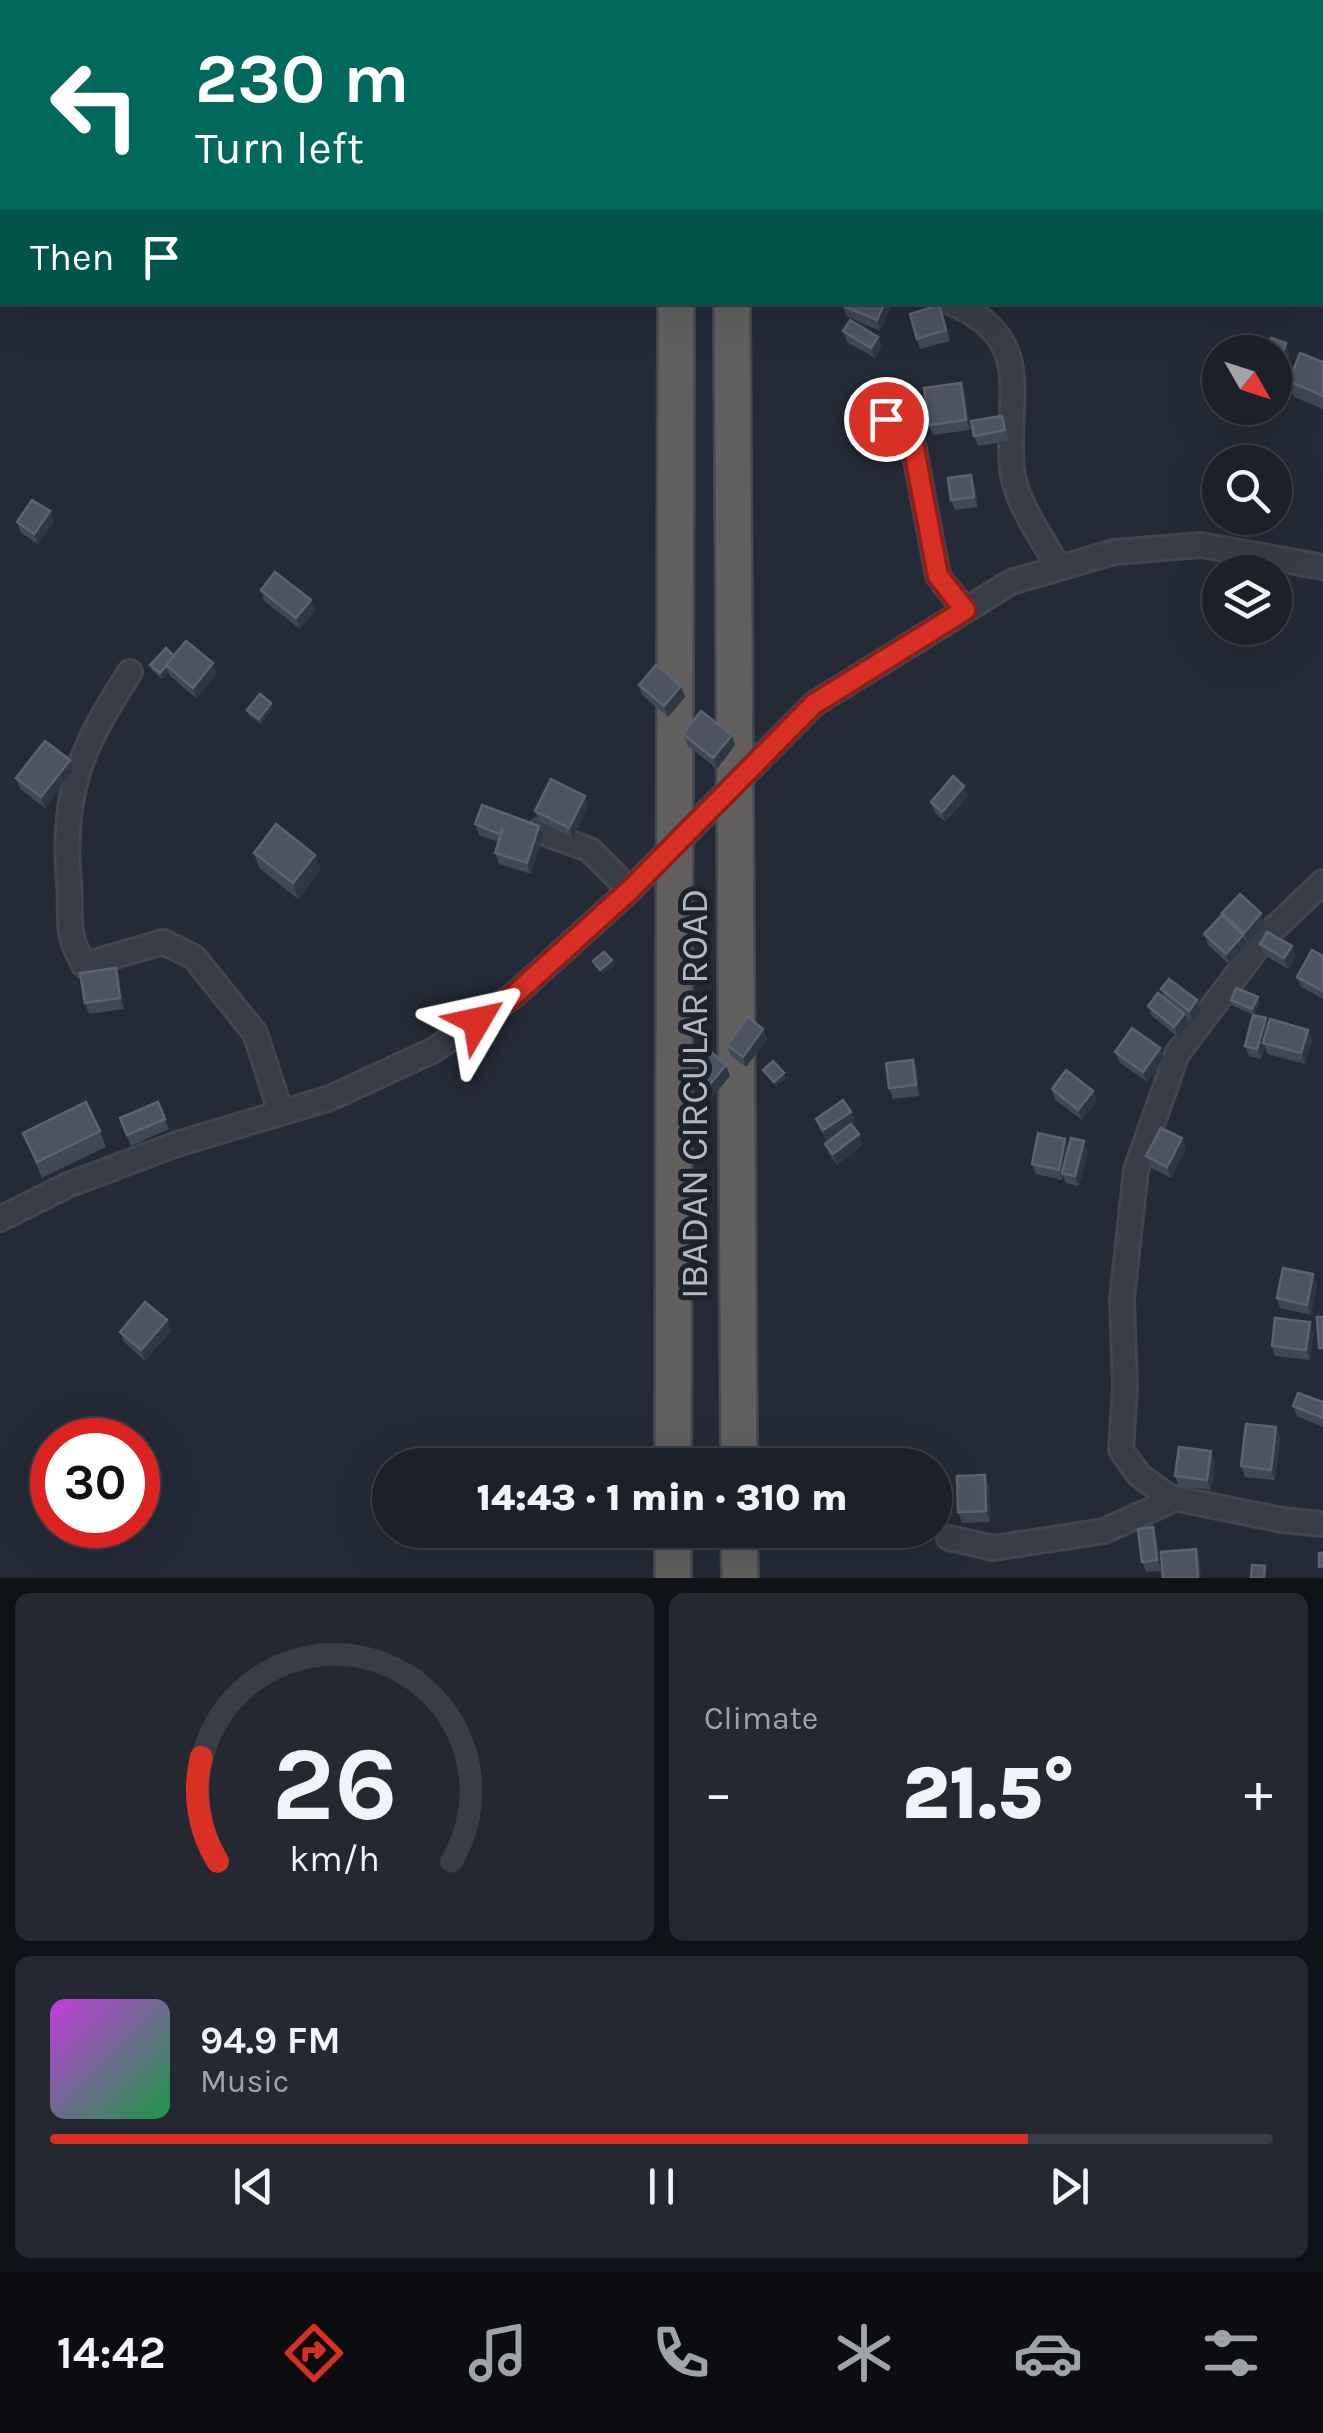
<!DOCTYPE html>
<html lang="en">
<head>
<meta charset="utf-8">
<style>
	body { margin:0; font-family:Karla,sans-serif; background:#242831; color:#f1f3f6; height:100vh; display:flex; flex-direction:column; font-size:38px; white-space:nowrap }
	* { box-sizing:border-box; margin:0 }
	p { font-size:32px; color:#a0a3a8 }
	.icon { flex:none; width:55px; height:55px; fill:none; stroke:currentColor; stroke-width:2; stroke-linecap:round; stroke-linejoin:round }
	.map { position:relative; height:1578px; overflow:hidden }
	.side { display:flex; flex-direction:column; gap:15px; padding:15px; background:#0f1217; flex:1 }
	.side>* { flex:none }
	.top-card { position:absolute; left:0px; top:0px; width:1325px; height:305px; box-shadow:0 10px 40px #0002,0 0 0 2px #393e46; background:#00695c; color:#fff; overflow:hidden }
	.needle { width:65px; rotate:129deg }
	.buttons { position:absolute; left:1202px; top:335px; display:grid; gap:20px }
	.buttons a { display:grid; place-items:center; width:90px; height:90px; border-radius:50%; background:#1b2029; box-shadow:0 10px 40px #0002,0 0 0 2px #393e46; font-size:50px }
	.speed { position:absolute; left:30px; top:1418px; display:flex; gap:20px; font-size:50px; font-weight:700; text-align:center }
	.speed>* { display:grid; place-content:center; width:130px; height:130px; border-radius:50%; background:#1b2029; box-shadow:0 10px 40px #0002,0 0 0 2px #393e46; line-height:1 }
	.speed .limit { border:15px solid #d22; background:#fff; color:#111 }
	.pin { position:absolute; display:grid; place-items:center; width:85px; height:85px; color:#fff; margin:-42px; border:5px solid #fff; border-radius:50%; box-shadow:0 2px 10px #0007 }
	.me { position:absolute; width:110px; margin:-55px; rotate:54deg; stroke-linejoin:round; filter:drop-shadow(0 0 8px #0008) }
	.turn { display:flex; align-items:center; gap:35px; height:210px; padding:0 30px; font-size:45px }
	.turn .icon { width:130px; height:130px; stroke-width:2.5 }
	.turn b { display:block; font-size:70px; line-height:85px }
	.then { display:flex; align-items:center; height:95px; padding:0 30px; background:#0003; gap:20px; font-size:38px }
	.big { font-size:75px; font-weight:800; line-height:1.1 }
	.side .tile { flex:1; display:flex; flex-direction:column; justify-content:center; gap:15px; min-width:0; padding:0 35px; border-radius:15px; background:#242831 }
	.side .dial { align-items:center; gap:0 }
	.dial svg { height:260px; overflow:visible; fill:none; stroke:#393e46; stroke-width:7; stroke-linecap:round; text-anchor:middle }
	.dial text { fill:#f1f3f6; stroke:none }
	.song { display:flex; align-items:center; gap:30px }
	.cover { width:120px; height:120px; border-radius:15px; background:linear-gradient(135deg,hsl(290 70% 55%),hsl(140 70% 35%)) }
	.played { height:10px; border-radius:5px; background:linear-gradient(90deg,#d93025 80%,#393e46 80%) }
	.keys { display:flex; justify-content:space-around; direction:ltr }
	.heat { display:flex; justify-content:space-between; align-items:center; font-size:55px; direction:ltr }
	.side .tiles { flex:1; display:grid; gap:15px; grid-template-columns:1fr 1fr }
	.tile:last-child { grid-column:span 2 }
	.trip { position:absolute; left:372px; top:1448px; width:580px; height:100px; border-radius:50px; background:#1b2029; box-shadow:0 10px 40px #0002,0 0 0 2px #393e46; font-weight:800; line-height:100px; text-align:center }
	.menu { display:flex; height:160px; justify-content:space-around; align-items:center; background:#0b0d10; color:#a0a3a8 }
	.menu .icon { width:70px; height:70px }
	.menu .selected { color:#d93025 }
	.menu b { font-size:45px; color:#f1f3f6 }
	.map>svg:first-child { display:block }
	.lines { fill:none; stroke-linecap:round; stroke-linejoin:round }
	.stream { stroke:#192233; stroke-width:5 }
	.minor-casing { stroke:#414650; stroke-width:28 }
	.trunk-casing { stroke:#434852; stroke-width:40 }
	.minor { stroke:#383d47; stroke-width:22 }
	.trunk { stroke:#61605e; stroke-width:35 }
	.wall { fill:#404755 }
	.shaded-wall { fill:#2f3744 }
	.building { fill:#4c5461; stroke:#5c6370; stroke-width:2.5 }
	.route-casing { stroke:#8d1f18; stroke-width:25 }
	.route { stroke:#d93025; stroke-width:18 }
	.labels { text-anchor:middle; stroke-width:10; stroke-linejoin:round; paint-order:stroke }
	.street-label { font-size:38px; fill:#b3b8c3; stroke:#1d222c }
</style>
</head>
<body>
<div class="map">
<svg width="1323" height="1578" viewBox="0 0 1323 1578">
	<rect width="100%" height="100%" fill="#242b37"/>
	<g class="lines">
		<path class="stream" d="M1135,0L1136,2"/>
		<g class="minor-casing">
			<path id="minor" d="M863,0L865,2
				M950,302C1038,339 1005,395 1012,469C1015,501 1043,540 1059,568
				M865,402L913,444L938,576L965,610
				M130,672C81,747 61,793 69,883C72,921 64,930 84,965L163,942L194,957L255,1033L281,1113
				M539,831L590,850L630,890
				M1323,882L1266,936L1177,1054L1136,1170L1122,1299L1125,1387L1121,1450L1139,1475L1169,1497L1282,1520L1323,1524
				M0,1219L68,1185L177,1144L330,1098L434,1050L513,996L630,890L814,704L1011,582L1114,552L1201,545L1323,567
				M949,1538L994,1548L1104,1531L1166,1503L1169,1497"/>
		</g>
		<g class="trunk-casing">
			<path id="trunk" d="M677,2V0
				M734,2V0
				M732,302L739,1465
				M673,1465L676,302
				M739,1530L740,1578
				M673,1578V1530"/>
		</g>
		<use href="#minor" class="minor"/>
		<use href="#trunk" class="trunk"/>
	</g>
	<path class="wall" d="M893,302L880,331L846,316L843,306Z
		M943,316L950,341L920,349L917,339Z
		M843,331L882,347L875,358L847,342Z
		M1323,362V409L1294,397L1289,381Z
		M961,383L965,393L970,430L933,435L929,425Z
		M1002,416L1009,441L978,446L974,436Z
		M975,486L978,507L955,510L951,500Z
		M50,511L54,522L38,544L21,533L17,522Z
		M261,590L311,600L315,610L300,629L264,601Z
		M174,656L213,663L217,674L196,698L170,676L168,672L162,679L152,670L150,665Z
		M639,685L681,686L685,697L668,717L642,695Z
		M271,703L273,708L261,724L249,715L247,710Z
		M683,734L735,745L717,769L687,745Z
		M70,760L73,770L45,808L20,789L16,778Z
		M964,786L968,796L945,822L935,813L931,802Z
		M585,796L588,806L573,838L539,821L535,811Z
		M475,824L543,836L531,874L499,864L495,853L499,842L479,835Z
		M254,853L315,855L321,870L298,899L259,868Z
		M1222,913L1265,924L1248,943L1245,941L1247,945L1229,964L1208,945L1204,934L1224,917Z
		M1260,944L1296,957L1288,969L1264,955Z
		M1323,956V999L1301,987L1297,977Z
		M116,968L119,978L124,1009L89,1014L85,1003Z
		M1161,989L1197,1000L1201,1011L1193,1021L1184,1015L1188,1024L1178,1037L1152,1016L1148,1006L1164,998Z
		M1231,1000L1260,1002L1254,1015L1233,1006Z
		M1268,1025L1308,1030L1312,1040L1305,1064L1267,1054L1265,1046L1261,1059L1249,1056L1245,1046Z
		M763,1029L767,1039L746,1067L731,1056L727,1045Z
		M1115,1052L1164,1058L1147,1082L1119,1062Z
		M913,1060L917,1070L919,1096L893,1099L889,1088Z
		M687,1066L730,1076L713,1096L691,1076Z
		M1052,1089L1093,1091L1097,1101L1082,1120L1055,1100Z
		M158,1102L169,1129L131,1146L120,1118Z
		M851,1112L855,1123L851,1125L862,1145L837,1165L829,1154L825,1144L836,1135L827,1141L820,1129L816,1119Z
		M100,1131L106,1147L42,1178L23,1133Z
		M1182,1138L1186,1149L1171,1178L1150,1167L1146,1156Z
		M1069,1147L1088,1152L1079,1186L1066,1183L1063,1176L1062,1180L1036,1174L1032,1164Z
		M1313,1274L1317,1285L1311,1315L1280,1308L1277,1298Z
		M171,1331L145,1361L124,1342L120,1332Z
		M1314,1333L1310,1360L1275,1356L1272,1346Z
		M1323,1402V1427L1297,1416L1293,1406Z
		M1280,1437L1275,1480L1245,1477L1241,1466Z
		M1215,1462L1211,1490L1179,1486L1175,1476Z
		M985,1475L989,1486L990,1522L962,1523L958,1512Z
		M1157,1538L1161,1571L1146,1572L1142,1562Z"/>
	<path class="shaded-wall" d="M885,302H893L880,331L877,320Z
		M878,337L882,347L875,358L871,348Z
		M1286,343L1290,353L1278,386L1275,374Z
		M961,383L965,393L970,430L966,420Z
		M971,475L975,486L978,507L974,497Z
		M50,511L54,522L38,544L34,534Z
		M311,600L315,610L300,629L296,618Z
		M213,663L217,674L196,698L193,688Z
		M166,666L168,672L162,679L160,673Z
		M681,686L685,697L668,717L664,706Z
		M271,703L273,708L261,724L259,719Z
		M732,735L735,745L717,769L713,758Z
		M70,760L73,770L45,808L41,797Z
		M964,786L968,796L945,822L942,812Z
		M585,796L588,806L573,838L569,828Z
		M539,826L543,836L531,874L527,863Z
		M315,855L321,870L298,899L293,883Z
		M1261,913L1265,924L1248,943L1244,933Z
		M1243,935L1247,945L1229,964L1226,954Z
		M1292,946L1296,957L1288,969L1284,958Z
		M612,960L614,966L602,975L600,970Z
		M116,968L119,978L124,1009L120,998Z
		M1258,997L1260,1002L1254,1015L1252,1009Z
		M1197,1000L1201,1011L1193,1021L1189,1011Z
		M1184,1014L1188,1024L1178,1037L1174,1027Z
		M1266,1018L1269,1028L1263,1043L1265,1046L1261,1059L1257,1049Z
		M763,1029L767,1039L746,1067L743,1057Z
		M1308,1030L1312,1040L1305,1064L1301,1053Z
		M1160,1048L1164,1058L1147,1082L1143,1072Z
		M913,1060L917,1070L919,1096L916,1085Z
		M726,1065L730,1076L713,1096L709,1085Z
		M784,1073L786,1078L776,1087L774,1082Z
		M1093,1091L1097,1101L1082,1120L1078,1110Z
		M851,1112L855,1123L827,1141L823,1130Z
		M859,1134L862,1145L837,1165L833,1154Z
		M1182,1138L1186,1149L1171,1178L1167,1167Z
		M1065,1139L1069,1149L1062,1173V1180L1059,1170Z
		M1084,1141L1088,1152L1079,1186L1075,1176Z
		M1313,1274L1317,1285L1311,1315L1307,1305Z
		M167,1320L171,1331L145,1361L141,1350Z
		M1310,1322L1314,1333L1310,1360L1306,1350Z
		M1276,1427L1280,1437L1275,1480L1271,1470Z
		M1211,1451L1215,1462L1211,1490L1207,1480Z
		M985,1475L989,1486L990,1522L986,1511Z
		M1153,1527L1157,1538L1161,1571L1157,1560Z
		M1196,1549L1200,1560L1201,1578H1198Z"/>
	<path class="building" d="M844,302H885L877,320L843,306Z
		M939,305L946,330L917,339L910,314Z
		M850,320L878,337L871,348L843,331Z
		M1271,338L1286,343L1275,374V352H1266Z
		M1300,353L1323,362V396L1289,381Z
		M961,383L966,420L929,425L924,388Z
		M1002,416L1005,430L974,436L971,421Z
		M971,475L974,497L951,500L948,478Z
		M32,500L50,511L34,534L17,522Z
		M275,572L311,600L296,618L261,590Z
		M186,641L213,663L193,688L166,665Z
		M166,648L174,656L160,673L150,665Z
		M656,665L681,686L664,706L639,685Z
		M260,694L271,703L259,719L247,710Z
		M701,711L732,735L713,758L683,734Z
		M45,741L70,760L41,797L16,778Z
		M953,776L964,786L942,812L931,802Z
		M551,779L585,796L569,828L535,811Z
		M482,805L539,826L527,863L495,853L503,828L499,834L475,824Z
		M276,824L315,855L293,883L254,853Z
		M1240,894L1261,913L1244,933L1222,913Z
		M1222,915L1243,935L1226,954L1204,934Z
		M1267,932L1292,946L1284,958L1260,944Z
		M1312,950L1323,956V991L1297,977Z
		M604,952L612,960L600,970L593,961Z
		M116,968L120,998L85,1003L80,973Z
		M1169,979L1197,1000L1189,1011L1161,989Z
		M1236,988L1258,997L1252,1009L1231,1000Z
		M1158,993L1184,1014L1174,1027L1148,1006Z
		M1253,1015L1266,1018L1257,1049L1245,1046Z
		M748,1017L763,1029L743,1057L727,1045Z
		M1270,1019L1308,1030L1301,1053L1263,1043Z
		M1132,1028L1160,1048L1143,1072L1115,1052Z
		M704,1046L726,1065L709,1085L687,1066Z
		M913,1060L916,1085L889,1088L886,1063Z
		M773,1061L784,1073L774,1082L763,1070Z
		M1066,1070L1093,1091L1078,1110L1052,1089Z
		M843,1100L851,1112L823,1130L816,1119Z
		M86,1102L100,1131L37,1162L23,1133Z
		M158,1102L165,1119L127,1135L120,1118Z
		M851,1124L859,1134L833,1154L825,1144Z
		M1161,1128L1182,1138L1167,1167L1146,1156Z
		M1038,1133L1065,1139L1059,1170L1032,1164Z
		M1071,1138L1084,1141L1075,1176L1062,1173Z
		M1283,1268L1313,1274L1307,1305L1277,1298Z
		M145,1302L167,1320L141,1350L120,1332Z
		M1317,1317H1323V1348H1319Z
		M1275,1318L1310,1322L1306,1350L1272,1346Z
		M1298,1393L1323,1402V1418L1293,1406Z
		M1246,1424L1276,1427L1271,1470L1241,1466Z
		M1179,1447L1211,1451L1207,1480L1175,1476Z
		M917,1460L918,1465H900Z
		M985,1475L986,1511L958,1512L957,1476Z
		M1153,1527L1157,1560L1142,1562L1138,1529Z
		M1196,1549L1198,1578H1163L1161,1552Z
		M1319,1553H1323V1566L1319,1567Z
		M1252,1565L1265,1566L1264,1578H1251Z"/>
	<g class="lines">
		<g class="route-casing">
			<path id="route" d="M477,1021L513,996L630,890L814,704L965,610L938,576L913,444L886,419"/>
		</g>
		<use href="#route" class="route"/>
	</g>
	<g class="labels">
		<g class="street-label">
			<text transform="translate(694 1094) rotate(-90)" y="13">IBADAN CIRCULAR ROAD</text>
		</g>
	</g>
</svg>
<div class="buttons">
<a><svg class="needle" viewBox="-14 -14 28 28"><path d="M0-13l5 13h-10z" fill="#e53935"/><path d="M0 13l5-13h-10z" fill="#a0a3a8"/></svg></a>
<a><svg class="icon" aria-label="search" viewBox="0 0 24 24"><circle cx="10" cy="10" r="6"/><path d="M15 15l6 6"/></svg></a>
<a><svg class="icon" aria-label="layers" viewBox="0 0 24 24"><path d="M12 4l9 5-9 5-9-5zM3 14l9 5 9-5"/></svg></a>
</div>
<div class="speed"><div class="limit">30</div></div>
<div class="pin" style="left:886px;top:419px;background:#d93025"><svg class="icon" aria-label="arrive" viewBox="0 0 24 24"><path d="M6 21V4h12l-3 4 3 4H6"/></svg></div>
<svg class="me" style="left:477px;top:1021px" viewBox="-20 -20 40 40"><path d="M0-17L14 15 0 8-14 15z" fill="#d93025" stroke="#fff" stroke-width="4"/></svg>
<div class="trip">14:43 · 1 min · 310 m</div>
<div class="top-card">
<div class="turn"><svg class="icon" aria-label="left" viewBox="0 0 24 24"><path d="M17 20v-9H6M10 6l-5 5 5 5"/></svg><div><b>230 m</b>Turn left</div></div>
<div class="then">Then<svg class="icon" aria-label="arrive" viewBox="0 0 24 24"><path d="M6 21V4h12l-3 4 3 4H6"/></svg></div>
</div>
</div>
<section class="side">
<div class="tiles">
<div class="tile dial"><svg viewBox="0 0 100 80">
<path d="M14 69A42 42 0 1 1 86 69"/>
<path d="M14 69A42 42 0 0 1 9 37" stroke="#d93025"/>
<text x="50" y="56" font-size="32" font-weight="700">26</text>
<text x="50" y="72" font-size="11">km/h</text>
</svg></div>
<div class="tile"><p>Climate</p>
<div class="heat"><a>−</a><b class="big">21.5°</b><a>+</a></div>
</div>
<div class="tile">
<div class="song"><i class="cover"></i><div><b>94.9 FM</b><p>Music</p></div></div>
<div class="played"></div>
<div class="keys"><svg class="icon" aria-label="previous" viewBox="0 0 24 24"><path d="M18 5L8 12l10 7zM5 5v14"/></svg><svg class="icon" aria-label="pause" viewBox="0 0 24 24"><path d="M8 5v14M16 5v14"/></svg><svg class="icon" aria-label="next" viewBox="0 0 24 24"><path d="M6 5l10 7-10 7zM19 5v14"/></svg></div>
</div>
</div>
</section>
<nav class="menu">
<b>14:42</b>
<svg class="icon selected" aria-label="directions" viewBox="0 0 24 24"><path d="M12 3l9 9-9 9-9-9zM9 14v-3h6M13 9l2 2-2 2"/></svg>
<svg class="icon" aria-label="music" viewBox="0 0 24 24"><path d="M9 18V5l10-2v13"/><circle cx="6" cy="18" r="3"/><circle cx="16" cy="16" r="3"/></svg>
<svg class="icon" aria-label="phone" viewBox="0 0 24 24"><path d="M5 4h4l2 5-3 2q2 4 5 5l2-3 5 2v4C11 20 4 13 5 4z"/></svg>
<svg class="icon" aria-label="climate" viewBox="0 0 24 24"><path d="M12 3v18M4 7l16 10M4 17L20 7"/></svg>
<svg class="icon" aria-label="car" viewBox="0 0 24 24"><path d="M5 17H2v-5l4-1 3-4h7l3 4 3 1v5h-3M9 17h6M6 11h13"/><circle cx="7" cy="17" r="2"/><circle cx="17" cy="17" r="2"/></svg>
<svg class="icon" aria-label="filters" viewBox="0 0 24 24"><path d="M4 7h16M4 17h16"/><circle cx="9" cy="7" r="2"/><circle cx="15" cy="17" r="2"/></svg>
</nav>
</body>
</html>
